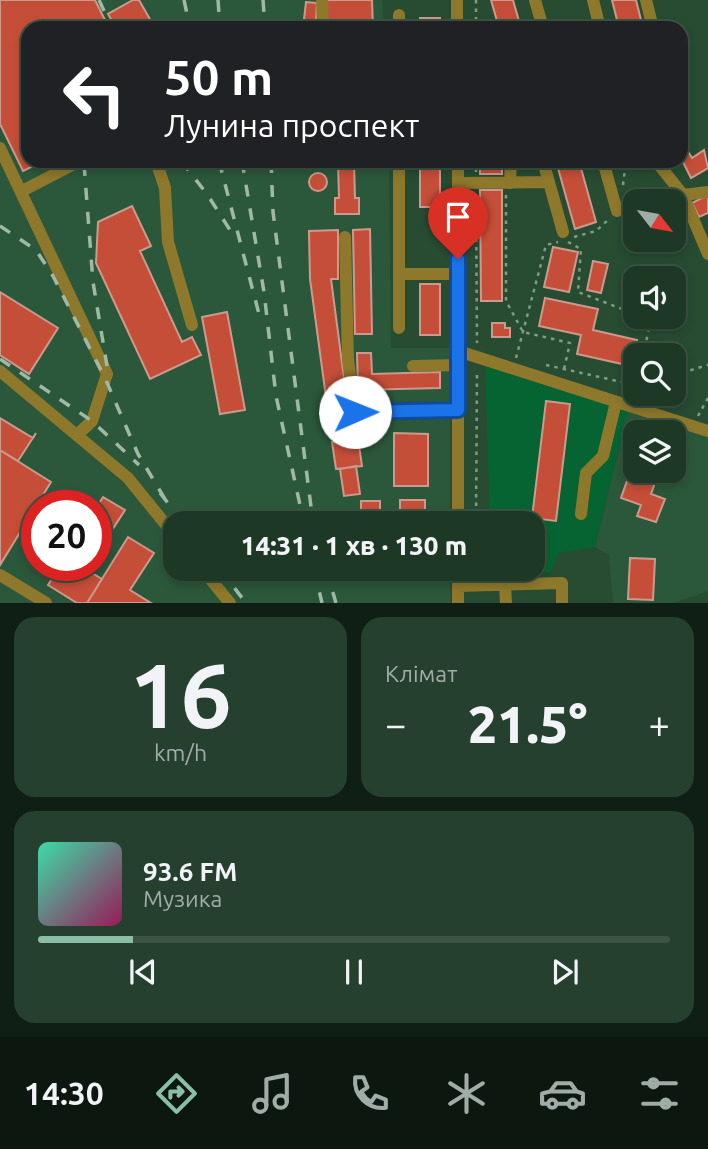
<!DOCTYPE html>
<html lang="uk">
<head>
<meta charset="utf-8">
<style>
	body { margin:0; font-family:Ubuntu,sans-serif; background:#25402e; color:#f1f3f6; height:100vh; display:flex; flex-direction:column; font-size:26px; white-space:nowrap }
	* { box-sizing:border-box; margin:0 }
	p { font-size:23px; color:#a0aca7 }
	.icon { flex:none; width:38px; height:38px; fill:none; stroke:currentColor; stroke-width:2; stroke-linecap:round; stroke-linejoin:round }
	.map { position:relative; height:603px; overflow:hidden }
	.details { display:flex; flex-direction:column; gap:14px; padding:14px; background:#101f15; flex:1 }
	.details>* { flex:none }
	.guide { position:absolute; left:21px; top:21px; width:667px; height:147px; border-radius:21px; box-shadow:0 4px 10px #0003,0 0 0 2px #3b5343; background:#202124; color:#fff; overflow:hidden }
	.needle { width:46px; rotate:121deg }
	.controls { position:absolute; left:623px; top:189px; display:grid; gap:14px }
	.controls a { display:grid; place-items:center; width:63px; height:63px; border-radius:14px; background:#1d3926; box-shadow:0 4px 10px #0003,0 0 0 2px #3b5343; font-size:35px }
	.speed { position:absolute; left:21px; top:490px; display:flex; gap:14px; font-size:35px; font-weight:700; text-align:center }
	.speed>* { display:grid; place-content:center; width:91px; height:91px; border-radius:50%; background:#1d3926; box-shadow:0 4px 10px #0003,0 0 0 2px #3b5343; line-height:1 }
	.speed .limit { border:10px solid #d22; background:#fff; color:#111 }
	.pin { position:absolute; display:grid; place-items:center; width:60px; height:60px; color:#fff; margin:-72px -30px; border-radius:50% 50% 50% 0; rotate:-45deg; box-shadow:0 0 7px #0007 }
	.pin .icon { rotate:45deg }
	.me { position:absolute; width:77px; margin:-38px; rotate:89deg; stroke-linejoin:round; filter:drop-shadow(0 0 5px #0008) }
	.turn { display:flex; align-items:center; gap:24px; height:147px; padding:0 28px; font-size:32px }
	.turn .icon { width:91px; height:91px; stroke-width:2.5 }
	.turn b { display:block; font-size:49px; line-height:60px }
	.big { font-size:52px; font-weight:800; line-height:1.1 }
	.details .tile { flex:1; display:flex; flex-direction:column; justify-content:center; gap:10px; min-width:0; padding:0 24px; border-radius:21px; background:#25402e }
	.details .dial { align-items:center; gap:0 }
	.dial b { font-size:91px; line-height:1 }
	.song { display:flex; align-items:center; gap:21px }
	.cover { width:84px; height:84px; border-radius:10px; background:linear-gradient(135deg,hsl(160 70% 55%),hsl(330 70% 35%)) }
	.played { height:7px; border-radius:4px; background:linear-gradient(90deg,#8abfa5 15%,#3b5343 15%) }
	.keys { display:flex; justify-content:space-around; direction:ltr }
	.heat { display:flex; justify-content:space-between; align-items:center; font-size:38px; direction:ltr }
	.details .tiles { flex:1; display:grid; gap:14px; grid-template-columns:1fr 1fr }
	.tile:last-child { grid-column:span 2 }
	.trip { position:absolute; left:163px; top:511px; width:382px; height:70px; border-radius:21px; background:#1d3926; box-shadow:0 4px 10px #0003,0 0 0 2px #3b5343; font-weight:800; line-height:70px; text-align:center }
	.tab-bar { display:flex; height:112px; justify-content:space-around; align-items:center; background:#0c170f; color:#a0aca7 }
	.tab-bar .icon { width:49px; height:49px }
	.tab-bar .selected { color:#8abfa5 }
	.tab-bar b { font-size:32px; color:#f1f3f6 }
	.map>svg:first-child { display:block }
	.built { fill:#2b583a; fill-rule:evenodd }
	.green { fill:#066432 }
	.building { fill:#c54e38; stroke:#cb9a8f; stroke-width:2 }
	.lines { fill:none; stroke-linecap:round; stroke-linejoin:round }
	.path { stroke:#7f9c87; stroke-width:2.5; stroke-dasharray:3.5 5; stroke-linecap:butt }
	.minor { stroke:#8e782c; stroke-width:12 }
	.rail { stroke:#a0b9a7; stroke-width:3.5; stroke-dasharray:12 12; stroke-linecap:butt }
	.route-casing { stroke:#114b97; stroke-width:18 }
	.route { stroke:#1a73e8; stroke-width:12 }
</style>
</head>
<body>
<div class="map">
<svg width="708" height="603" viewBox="0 0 708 603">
	<rect width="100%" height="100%" fill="#274c32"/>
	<path class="built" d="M0,0H382L384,28H28V161H389L391,348H450V523H175V569H450L451,603H0ZM37,506H96V565H37Z
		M628,410L708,436V591L673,603H613L609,555L595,547ZM635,432H674V471H635Z"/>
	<path class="green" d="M485,365L628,410L595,547L558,553L551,572L491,574V569H532V523H490Z"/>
	<path class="building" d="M0,0H95L109,28H28V161H44L23,171L0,124Z
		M133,0H139L155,28H116L108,14Z
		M326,0H372L373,28H327Z
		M491,0H513L521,28H499Z
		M612,0H636L643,28H619Z
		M306,2L317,3L316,19L320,20L319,28H303Z
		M420,18H440V28H420Z
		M704,150L708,168L691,178L681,158L689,153L692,158Z
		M420,161H440V207H420Z
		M480,161H502V174H480Z
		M556,161H579L596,222L575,229Z
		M354,162L355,198H359V214H335V198H339L338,163Z
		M309 182a9 9 0 1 1 18 0a9 9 0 1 1-18 0Z
		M480,190H502V301H481Z
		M664,191L669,201H641Z
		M708,195V213L699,217L692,203Z
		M132,206L151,246L140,251L182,342L192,337L201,355L150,379L96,263L98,222Z
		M674,212L681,228L674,231Z
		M370,229L372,334H355L353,230Z
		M338,230V279H331L350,424L330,427L310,279L309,231Z
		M553,247L578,252L569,292L544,287Z
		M593,261L608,264L601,293L587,290Z
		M420,284H440V335H420Z
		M0,292L58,328L29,374L0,355Z
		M545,298L598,309L593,330L637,340L631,366L577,354L581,335L539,326Z
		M227,312L245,410L220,414L202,317Z
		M492,323H505V328H510V337H492Z
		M357,353H371L372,374L440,372V388L358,390Z
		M546,401L570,404L556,521L532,518Z
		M0,418L33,438L36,433L18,461L0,450Z
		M394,433L428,434V486H394Z
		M358,438L362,466L336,469L332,442Z
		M674,449L682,452L673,477L659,472L651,494L665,499L656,522L637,516L641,505L621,498L635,458V471H674Z
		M0,450L51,482L0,565Z
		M356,466L360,494L344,496L340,469Z
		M103,497L125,510L96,555V508Z
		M400,500H425V523H400Z
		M361,501H380V523H361Z
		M128,537L154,553L130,590L151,603H87Z
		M630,558L655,559L653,600L628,599Z
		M61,565H90L87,570L102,579L87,603H77L48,585Z
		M360,569H380V578H360Z"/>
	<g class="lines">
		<path class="path" d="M476,0V28
			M476,172V161
			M623,185L626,161
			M506,195V301L523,332L570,343L564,369
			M476,196L477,343
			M574,237L596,231L608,220
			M568,242L581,249L578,292L635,314
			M642,317L650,320L644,355
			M516,358L546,245L558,242
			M546,365L635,385
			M674,375L708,365
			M698,416L708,398
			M476,523L477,371"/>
		<path class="minor" d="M322,0L323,28
			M457,0V28
			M535,0L543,28
			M593,0L600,28
			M646,0L653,28
			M399,15V28
			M0,148L107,374L92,421L77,435
			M156,161L165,188L168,242L192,325
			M458,161V523
			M543,161L563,232
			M603,161L617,211
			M656,161L683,195L708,254
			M458,183L549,182
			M510,183L511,161
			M22,191L80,161
			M683,195L708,192
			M345,237L348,360L355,412L458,410
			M399,274H458
			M399,328V161
			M458,351L708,431
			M413,366L458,365
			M0,371L128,478L175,536
			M581,514L586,473L603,456L616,402
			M202,569L230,603
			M458,569V603
			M0,575L46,603
			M505,584L506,603
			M458,586L562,583V603"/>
		<path class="rail" d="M99,0L112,28
			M184,0L190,28
			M218,0L220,28
			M263,0L265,28
			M181,161L207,194L230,230
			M219,161L259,314
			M242,161L264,292L276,396L304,523
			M271,161L273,212L313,522
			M84,164L93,282L107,366
			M0,226L36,250L53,276L105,378L138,454L165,499
			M0,359L92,421L139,465
			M160,493L184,523
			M220,569L246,603
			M314,569L322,603
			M326,569L336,603"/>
	</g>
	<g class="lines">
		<g class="route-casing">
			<path id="route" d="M355,412L458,410V259"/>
		</g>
		<use href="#route" class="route"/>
	</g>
</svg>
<div class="controls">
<a><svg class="needle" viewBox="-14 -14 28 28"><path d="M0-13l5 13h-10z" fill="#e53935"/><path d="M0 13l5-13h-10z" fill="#a0aca7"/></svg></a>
<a><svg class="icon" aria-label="sound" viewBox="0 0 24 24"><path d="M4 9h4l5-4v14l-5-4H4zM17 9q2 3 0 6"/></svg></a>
<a><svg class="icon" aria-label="search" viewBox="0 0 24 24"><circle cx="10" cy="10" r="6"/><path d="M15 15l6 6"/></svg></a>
<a><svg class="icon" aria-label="layers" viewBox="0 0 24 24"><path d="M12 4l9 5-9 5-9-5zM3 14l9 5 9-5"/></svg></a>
</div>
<div class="speed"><div class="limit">20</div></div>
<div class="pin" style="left:458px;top:259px;background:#d93025"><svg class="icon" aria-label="arrive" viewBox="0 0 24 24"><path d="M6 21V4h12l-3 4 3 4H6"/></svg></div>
<svg class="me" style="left:355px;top:412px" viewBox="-20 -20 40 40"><circle r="19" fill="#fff"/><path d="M0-13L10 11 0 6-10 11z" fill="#1a73e8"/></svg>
<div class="trip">14:31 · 1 хв · 130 m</div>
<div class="guide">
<div class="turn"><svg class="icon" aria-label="left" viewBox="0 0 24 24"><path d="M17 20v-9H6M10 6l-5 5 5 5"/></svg><div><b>50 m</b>Лунина проспект</div></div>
</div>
</div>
<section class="details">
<div class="tiles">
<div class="tile dial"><b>16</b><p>km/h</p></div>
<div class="tile"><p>Клімат</p>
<div class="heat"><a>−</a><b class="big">21.5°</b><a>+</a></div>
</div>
<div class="tile">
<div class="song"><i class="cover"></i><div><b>93.6 FM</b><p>Музика</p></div></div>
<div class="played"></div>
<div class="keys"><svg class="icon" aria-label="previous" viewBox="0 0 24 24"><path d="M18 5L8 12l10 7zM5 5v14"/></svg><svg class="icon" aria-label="pause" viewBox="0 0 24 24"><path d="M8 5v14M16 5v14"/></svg><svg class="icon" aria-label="next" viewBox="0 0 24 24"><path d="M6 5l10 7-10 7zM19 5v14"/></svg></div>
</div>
</div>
</section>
<nav class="tab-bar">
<b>14:30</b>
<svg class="icon selected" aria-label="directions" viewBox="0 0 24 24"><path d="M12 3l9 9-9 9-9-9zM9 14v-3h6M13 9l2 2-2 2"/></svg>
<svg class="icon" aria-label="music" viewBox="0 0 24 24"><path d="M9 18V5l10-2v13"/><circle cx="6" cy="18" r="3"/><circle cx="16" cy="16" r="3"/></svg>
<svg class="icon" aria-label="phone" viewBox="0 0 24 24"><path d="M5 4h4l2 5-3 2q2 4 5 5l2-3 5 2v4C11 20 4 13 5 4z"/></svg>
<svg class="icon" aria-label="climate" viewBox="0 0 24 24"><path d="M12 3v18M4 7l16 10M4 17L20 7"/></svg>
<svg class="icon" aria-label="car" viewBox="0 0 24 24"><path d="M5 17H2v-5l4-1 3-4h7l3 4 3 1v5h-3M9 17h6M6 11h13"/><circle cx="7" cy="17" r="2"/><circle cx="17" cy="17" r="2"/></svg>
<svg class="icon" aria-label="filters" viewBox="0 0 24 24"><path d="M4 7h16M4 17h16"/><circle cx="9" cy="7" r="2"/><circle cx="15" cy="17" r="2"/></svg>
</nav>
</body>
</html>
